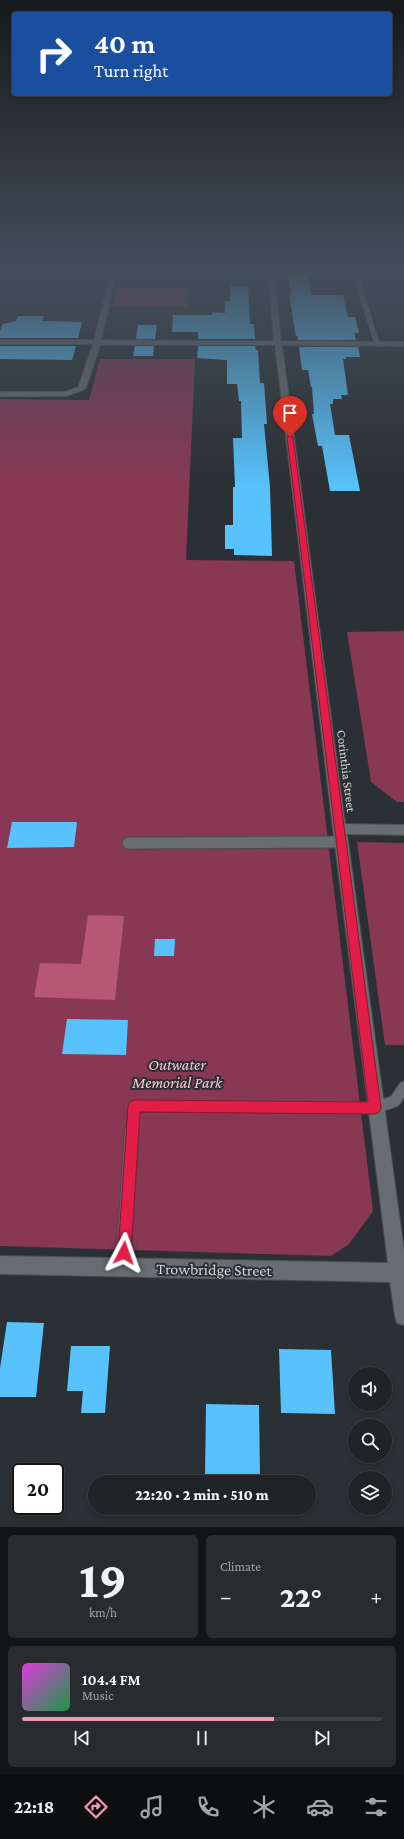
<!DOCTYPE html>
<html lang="en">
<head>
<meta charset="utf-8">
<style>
	body { margin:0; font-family:"Crimson Pro",serif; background:#282c2e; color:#f1f3f6; height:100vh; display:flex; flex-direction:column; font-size:15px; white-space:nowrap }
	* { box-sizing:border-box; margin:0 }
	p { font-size:13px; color:#a2a4a7 }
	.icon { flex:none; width:22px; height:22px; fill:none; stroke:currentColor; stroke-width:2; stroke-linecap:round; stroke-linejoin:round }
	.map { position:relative; height:1527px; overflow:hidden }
	.panel { display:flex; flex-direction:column; gap:8px; padding:8px; background:#121415; flex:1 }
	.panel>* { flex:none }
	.banner { position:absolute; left:12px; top:12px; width:380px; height:84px; border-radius:4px; box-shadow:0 2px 6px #0003,0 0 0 1px #3d4143; background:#1a4fa0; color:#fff; overflow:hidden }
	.buttons { position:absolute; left:348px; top:1367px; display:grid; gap:8px }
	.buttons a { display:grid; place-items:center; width:44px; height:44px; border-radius:50%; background:#202426; box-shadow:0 2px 6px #0003,0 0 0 1px #3d4143; font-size:20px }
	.speed { position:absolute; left:12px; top:1463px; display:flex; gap:8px; font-size:20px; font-weight:700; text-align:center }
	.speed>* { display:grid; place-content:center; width:52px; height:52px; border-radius:50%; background:#202426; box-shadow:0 2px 6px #0003,0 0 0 1px #3d4143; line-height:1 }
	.speed .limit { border:2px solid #111; border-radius:6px; background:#fff; color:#111 }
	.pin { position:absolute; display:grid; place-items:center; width:34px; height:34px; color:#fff; margin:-41px -17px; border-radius:50% 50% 50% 0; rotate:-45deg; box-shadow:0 0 4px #0007 }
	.pin .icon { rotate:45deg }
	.me { position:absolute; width:44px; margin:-22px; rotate:4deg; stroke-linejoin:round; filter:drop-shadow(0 0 3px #0008) }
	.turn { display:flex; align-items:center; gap:14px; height:84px; padding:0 16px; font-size:18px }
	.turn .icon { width:52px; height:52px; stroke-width:2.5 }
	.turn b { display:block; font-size:28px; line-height:34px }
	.big { font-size:30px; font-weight:800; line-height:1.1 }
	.panel .card { flex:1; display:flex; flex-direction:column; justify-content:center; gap:6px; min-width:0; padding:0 14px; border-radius:6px; background:#282c2e }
	.panel .dial { align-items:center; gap:0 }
	.dial b { font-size:52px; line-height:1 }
	.song { display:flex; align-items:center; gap:12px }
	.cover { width:48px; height:48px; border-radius:6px; background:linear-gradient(135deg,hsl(300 70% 55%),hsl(140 70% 35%)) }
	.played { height:4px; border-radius:2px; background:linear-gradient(90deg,#f19ab3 70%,#3d4143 70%) }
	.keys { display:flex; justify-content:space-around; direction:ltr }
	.heat { display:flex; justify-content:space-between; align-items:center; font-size:22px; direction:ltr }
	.panel .tiles { flex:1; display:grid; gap:8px; grid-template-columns:1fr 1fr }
	.card:last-child { grid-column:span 2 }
	.trip { position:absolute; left:88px; top:1475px; width:228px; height:40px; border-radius:20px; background:#202426; box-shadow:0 2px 6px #0003,0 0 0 1px #3d4143; font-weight:800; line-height:40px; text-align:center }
	.tab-bar { display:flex; height:64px; justify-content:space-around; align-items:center; background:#0d0e0f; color:#a2a4a7 }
	.tab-bar .icon { width:28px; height:28px }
	.tab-bar .active { color:#f19ab3 }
	.tab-bar b { font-size:18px; color:#f1f3f6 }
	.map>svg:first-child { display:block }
	.green { fill:#883853 }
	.water { fill:#b75776 }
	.building { fill:#57c2fc }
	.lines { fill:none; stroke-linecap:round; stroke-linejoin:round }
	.lane-far2-casing { stroke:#484d50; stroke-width:6 }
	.lane-far1-casing { stroke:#484d50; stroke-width:13 }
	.lane-casing { stroke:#484d50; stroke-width:16 }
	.street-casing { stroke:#484d50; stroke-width:2 }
	.lane-far2 { stroke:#676d71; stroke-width:5 }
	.lane-far1 { stroke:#676d71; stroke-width:11 }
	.lane { stroke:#676d71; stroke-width:14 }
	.street { fill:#676d71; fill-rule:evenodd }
	.route { fill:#e11d48; stroke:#92132f }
	.labels { text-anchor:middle; stroke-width:4; stroke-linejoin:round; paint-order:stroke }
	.street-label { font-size:13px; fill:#d1d5d7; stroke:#2a3033 }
	.near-park-label { font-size:16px; font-style:italic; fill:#fbc5d3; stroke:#2a3033 }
	.near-street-label { font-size:16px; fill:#d1d5d7; stroke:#2a3033 }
</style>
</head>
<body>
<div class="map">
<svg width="404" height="1527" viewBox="0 0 404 1527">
	<rect width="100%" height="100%" fill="#2a3033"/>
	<path class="green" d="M116,287L189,288L187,307L112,306Z
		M100,359H195L186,560L294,561L373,1211L349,1244L331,1256L0,1246V399L89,400Z
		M404,631V802H397L371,782L347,632Z
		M357,842L404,843V1045H385Z"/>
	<path class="water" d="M88,915L124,916L115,1000L34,997L40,963L81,964Z"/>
	<path class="building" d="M288,272H307L311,295H343L348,317H355L359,333H354L356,340H298V336H296L289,295H291Z
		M230,286H248L250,324H254L255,339H198V332H172L173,315H212V312L225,313V301H230Z
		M18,316H44L42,321L82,322L78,338H0V331L3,324L16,321Z
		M138,325H157L155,339H136Z
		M0,346H76L72,360L0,359Z
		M135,346H154L153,356H133Z
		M198,346H255L256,350H258L260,383H264L267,424H264L270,487L272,556L234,555V549H225V525H233V487H235L233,438H242L241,401H239L237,384H227V360L197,358Z
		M299,347H358L360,357H346V359H343L348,395H341L342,399H333V404H330L335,435H349L360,491H330L322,446H318L312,414H314L312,387H311L308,370H302Z
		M12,822H77L74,847L7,848Z
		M155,939H175L174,956H154Z
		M67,1019L128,1020L126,1055L62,1054Z
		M7,1322L44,1323L36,1397H0V1368Z
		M71,1346H110L105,1413H81L83,1391H67Z
		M279,1349L331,1350L335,1414L281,1413Z
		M206,1404L259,1405L260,1476L205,1475Z"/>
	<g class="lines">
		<g class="lane-far2-casing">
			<path id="lane-far2" d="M355,272L377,344
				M0,394H66L82,388"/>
		</g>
		<g class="lane-far1-casing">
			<path id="lane-far1" d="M128,843L341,842
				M132,1132L134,1106L375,1108L395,1101L404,1087"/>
		</g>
		<g class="lane-casing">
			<path id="lane" d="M123,1267L132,1131"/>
		</g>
		<g class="street-casing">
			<path id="street" d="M111,272H117L101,340L274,341L268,272H274L281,341L404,342V346L282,345L345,824L404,825V835L347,834L404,1251V1325L397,1323L395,1316L390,1282L0,1274V1256L388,1263L333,829L275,345H100L86,388L82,390L78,388L93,344H0V340H94Z"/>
		</g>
		<use href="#lane-far2" class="lane-far2"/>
		<use href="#lane-far1" class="lane-far1"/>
		<use href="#lane" class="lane"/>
		<use href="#street" class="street"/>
	</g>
	<linearGradient id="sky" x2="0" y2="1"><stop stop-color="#171a1c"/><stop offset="0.56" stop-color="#444e5b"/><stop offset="1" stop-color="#444e5b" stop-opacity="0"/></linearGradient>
	<rect width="404" height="486" fill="url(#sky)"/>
	<path class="route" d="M290,435L293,437L381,1108L379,1112L375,1114L140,1112L131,1253L129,1257L124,1259L120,1257L118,1253L128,1106L130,1102L134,1100L368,1102L287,437Z"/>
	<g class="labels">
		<g class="street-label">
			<text transform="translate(347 771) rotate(83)" y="5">Corinthia Street</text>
		</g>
		<g class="near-park-label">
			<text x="177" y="1070">Outwater<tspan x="177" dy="18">Memorial Park</tspan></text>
		</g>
		<g class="near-street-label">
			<text transform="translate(214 1269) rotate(1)" y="6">Trowbridge Street</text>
		</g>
	</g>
</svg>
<div class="buttons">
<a><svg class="icon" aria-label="sound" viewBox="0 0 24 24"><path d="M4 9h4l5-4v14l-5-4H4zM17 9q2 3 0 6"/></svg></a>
<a><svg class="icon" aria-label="search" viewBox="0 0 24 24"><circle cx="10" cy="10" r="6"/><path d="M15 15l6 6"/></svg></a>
<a><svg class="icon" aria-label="layers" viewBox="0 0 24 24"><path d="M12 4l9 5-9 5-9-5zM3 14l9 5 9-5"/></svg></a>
</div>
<div class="speed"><div class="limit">20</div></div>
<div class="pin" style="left:290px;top:437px;background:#d93025"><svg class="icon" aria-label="arrive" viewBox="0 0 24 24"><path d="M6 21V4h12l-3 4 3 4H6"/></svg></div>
<svg class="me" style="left:124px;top:1253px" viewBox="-20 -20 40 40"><path d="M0-17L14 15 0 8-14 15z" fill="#e11d48" stroke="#fff" stroke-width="4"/></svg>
<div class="trip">22:20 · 2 min · 510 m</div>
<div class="banner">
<div class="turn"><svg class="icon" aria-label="right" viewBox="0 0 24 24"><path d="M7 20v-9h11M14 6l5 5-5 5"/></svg><div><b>40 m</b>Turn right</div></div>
</div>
</div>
<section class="panel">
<div class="tiles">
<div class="card dial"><b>19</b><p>km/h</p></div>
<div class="card"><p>Climate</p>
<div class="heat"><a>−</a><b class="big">22°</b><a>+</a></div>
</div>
<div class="card">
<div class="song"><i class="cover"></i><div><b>104.4 FM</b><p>Music</p></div></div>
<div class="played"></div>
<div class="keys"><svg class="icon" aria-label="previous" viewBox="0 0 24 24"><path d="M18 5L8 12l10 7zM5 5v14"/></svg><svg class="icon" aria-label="pause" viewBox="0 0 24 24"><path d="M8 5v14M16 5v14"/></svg><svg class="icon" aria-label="next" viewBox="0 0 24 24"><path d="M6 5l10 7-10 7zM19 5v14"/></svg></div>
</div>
</div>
</section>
<nav class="tab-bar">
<b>22:18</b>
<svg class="icon active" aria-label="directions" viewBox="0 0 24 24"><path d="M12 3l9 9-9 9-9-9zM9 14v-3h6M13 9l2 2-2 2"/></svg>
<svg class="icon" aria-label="music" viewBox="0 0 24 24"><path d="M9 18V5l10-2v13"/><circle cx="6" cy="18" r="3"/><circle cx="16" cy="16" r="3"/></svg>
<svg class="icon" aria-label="phone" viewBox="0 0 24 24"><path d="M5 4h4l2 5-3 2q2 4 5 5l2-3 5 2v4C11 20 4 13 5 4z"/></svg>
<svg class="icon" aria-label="climate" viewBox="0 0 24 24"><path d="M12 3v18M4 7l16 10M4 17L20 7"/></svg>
<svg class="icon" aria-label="car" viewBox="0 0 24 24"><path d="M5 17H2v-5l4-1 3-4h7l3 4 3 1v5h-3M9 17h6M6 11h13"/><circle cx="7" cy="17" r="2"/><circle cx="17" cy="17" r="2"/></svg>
<svg class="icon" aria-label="filters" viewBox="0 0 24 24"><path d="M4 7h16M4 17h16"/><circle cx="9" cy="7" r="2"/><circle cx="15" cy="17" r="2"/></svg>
</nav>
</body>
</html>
